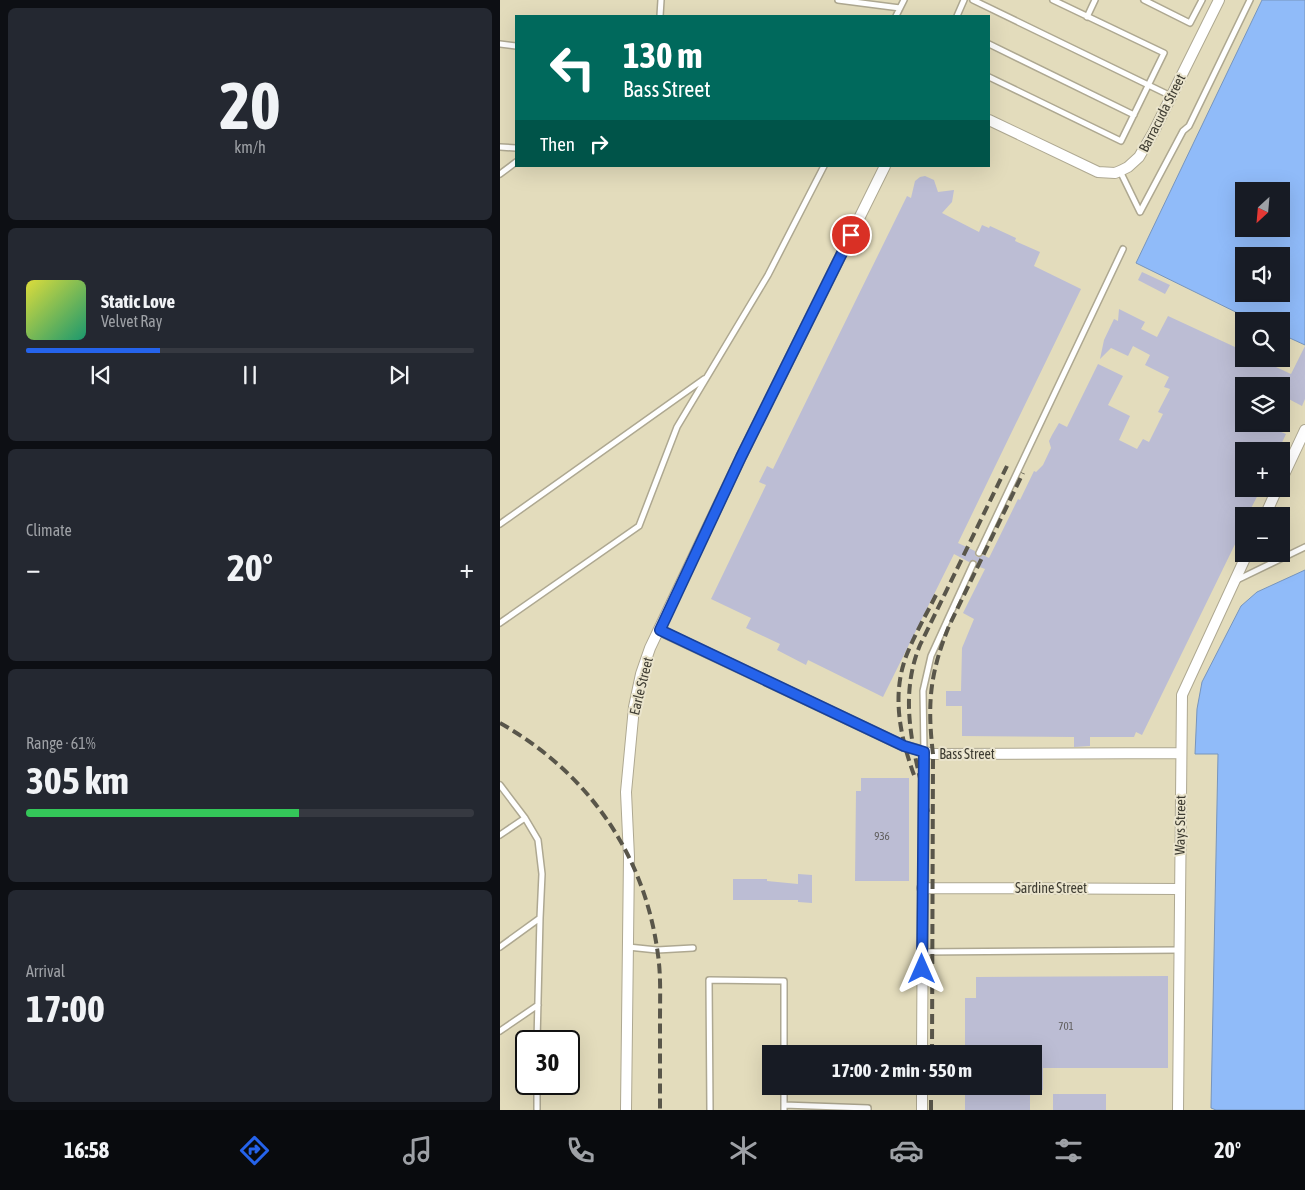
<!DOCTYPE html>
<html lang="en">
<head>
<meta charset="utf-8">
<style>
	body { margin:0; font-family:"Asap Condensed",sans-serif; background:#242831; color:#f1f3f6; height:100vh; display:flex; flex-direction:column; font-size:19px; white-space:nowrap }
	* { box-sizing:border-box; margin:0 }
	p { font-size:16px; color:#9ea1a6 }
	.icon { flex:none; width:28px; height:28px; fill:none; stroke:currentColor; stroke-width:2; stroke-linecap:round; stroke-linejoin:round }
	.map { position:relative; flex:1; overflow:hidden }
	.details { display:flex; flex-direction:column; gap:8px; padding:8px; background:#0d0f14; width:500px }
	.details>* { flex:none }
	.hud { position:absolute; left:15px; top:15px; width:475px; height:152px; border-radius:0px; box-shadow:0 5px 20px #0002; background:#00695c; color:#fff; overflow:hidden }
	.needle { width:32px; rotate:206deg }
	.tools { position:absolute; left:735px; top:182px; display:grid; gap:10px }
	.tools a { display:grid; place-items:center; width:55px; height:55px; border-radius:0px; background:#171b24; box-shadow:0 5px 20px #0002; font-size:25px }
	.speed { position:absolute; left:15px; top:1030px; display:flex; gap:10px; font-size:25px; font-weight:700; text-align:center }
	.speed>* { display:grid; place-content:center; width:65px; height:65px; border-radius:50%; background:#171b24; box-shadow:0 5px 20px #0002; line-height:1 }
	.speed .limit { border:2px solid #111; border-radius:8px; background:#fff; color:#111 }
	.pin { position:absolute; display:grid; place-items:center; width:42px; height:42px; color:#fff; margin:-21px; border:2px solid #fff; border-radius:50%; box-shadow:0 1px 5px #0007 }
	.me { position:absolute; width:55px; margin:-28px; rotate:0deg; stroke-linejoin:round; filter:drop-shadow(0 0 4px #0008) }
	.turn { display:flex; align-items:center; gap:18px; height:105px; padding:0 25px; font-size:22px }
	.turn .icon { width:65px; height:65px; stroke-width:2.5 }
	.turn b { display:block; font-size:35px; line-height:42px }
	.then { display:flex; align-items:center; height:48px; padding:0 25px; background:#0003; gap:10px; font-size:19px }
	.big { font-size:38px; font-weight:700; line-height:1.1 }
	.details .card { flex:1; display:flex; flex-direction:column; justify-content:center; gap:8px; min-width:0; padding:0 18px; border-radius:8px; background:#242831 }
	.details .dial { align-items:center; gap:0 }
	.dial b { font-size:65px; line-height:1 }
	.song { display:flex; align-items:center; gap:15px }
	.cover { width:60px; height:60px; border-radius:8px; background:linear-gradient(135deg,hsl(60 70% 55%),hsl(160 70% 35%)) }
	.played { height:5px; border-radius:2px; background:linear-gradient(90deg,#2563eb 30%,#363941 30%) }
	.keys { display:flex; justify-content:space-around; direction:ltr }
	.heat { display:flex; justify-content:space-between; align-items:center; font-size:28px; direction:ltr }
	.charge { height:8px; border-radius:4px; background:linear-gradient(90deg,#34c759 61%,#363941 0) }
	.trip { position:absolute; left:262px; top:1045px; width:280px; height:50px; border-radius:0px; background:#171b24; box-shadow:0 5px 20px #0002; font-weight:700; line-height:50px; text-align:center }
	.menu { display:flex; height:80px; justify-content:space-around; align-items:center; background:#090b0e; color:#9ea1a6 }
	.menu .icon { width:35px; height:35px }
	.menu .current { color:#2563eb }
	.menu b { font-size:22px; color:#f1f3f6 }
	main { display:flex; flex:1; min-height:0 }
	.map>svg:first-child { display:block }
	.built { fill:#e3dcbc; fill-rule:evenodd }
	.water { fill:#90bbf9; stroke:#7795bd; fill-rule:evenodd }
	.building { fill:#bcbdd4 }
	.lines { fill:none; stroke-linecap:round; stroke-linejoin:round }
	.lane-casing { stroke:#aea891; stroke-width:8 }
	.street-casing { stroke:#aea891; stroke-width:12 }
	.lane { stroke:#fff; stroke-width:5 }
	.street { stroke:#fff; stroke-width:10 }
	.rail { stroke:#59564a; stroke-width:4; stroke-dasharray:10 5; stroke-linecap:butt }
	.route-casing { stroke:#184099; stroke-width:12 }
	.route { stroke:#2563eb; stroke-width:9 }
	.labels { text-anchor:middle; stroke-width:4; stroke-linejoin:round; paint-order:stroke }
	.number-label { font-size:11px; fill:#5e5c5a }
	.street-label { font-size:14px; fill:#3e3c32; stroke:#eae4cc }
</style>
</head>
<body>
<main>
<section class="details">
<div class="card dial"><b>20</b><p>km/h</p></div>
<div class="card">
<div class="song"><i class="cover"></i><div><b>Static Love</b><p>Velvet Ray</p></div></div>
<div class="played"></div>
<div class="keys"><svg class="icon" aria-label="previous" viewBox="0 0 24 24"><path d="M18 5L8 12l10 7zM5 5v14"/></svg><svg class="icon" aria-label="pause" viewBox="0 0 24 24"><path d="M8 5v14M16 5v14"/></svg><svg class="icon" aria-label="next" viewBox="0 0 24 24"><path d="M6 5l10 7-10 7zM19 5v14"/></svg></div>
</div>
<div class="card"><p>Climate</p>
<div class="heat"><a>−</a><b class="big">20°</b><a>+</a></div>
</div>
<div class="card"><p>Range · 61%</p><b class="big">305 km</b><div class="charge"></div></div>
<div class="card"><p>Arrival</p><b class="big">17:00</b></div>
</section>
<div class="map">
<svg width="805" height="1110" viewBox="0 0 805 1110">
	<rect width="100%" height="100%" fill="#eae4cc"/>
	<path class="built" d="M0,0H805V1110H0ZM16,16H489V166H16ZM744,191H781V229H744ZM744,256H781V294H744ZM744,321H781V359H744ZM744,386H781V424H744ZM744,451H781V489H744ZM744,516H781V554H744ZM26,1041H69V1084H26ZM271,1054H534V1086H271Z"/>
	<path class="water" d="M762,0H805V345L781,334V321H754L636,263ZM744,191H781V229H744ZM744,256H781V294H744Z
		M805,570V1110H716L711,1108L718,754H695L697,709L702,682L741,606L757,592Z"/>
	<path class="building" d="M425,176L434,180L438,192L454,190L452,202L442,213L479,232L482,225L489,228L490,226L516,238L515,241L540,252L534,266L581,289L458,543L475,551V555L478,557L483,555L489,558L518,499L520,500L534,471L536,472L543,465L551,448L549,441L552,435L559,423L567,427L598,364L623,376L608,405L630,416L619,440L637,449L643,439L649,442L663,414L658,412L670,389L664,387L669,377L645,365L650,355L633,346L628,356L611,348L600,359L604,340L614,319L618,321L619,309L645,322L641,329L657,337L668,316L735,347L744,330V359H759L791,374L805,346V399L802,406L781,395V386H744V424H782L779,431L786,434L778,451H744V489H761L747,516H744V524L739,536L642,735L636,732L634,737H590V746L574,747V737L462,736V706H446V691H461L462,648L474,619L463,613L485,569L477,566V562L474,560L469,562L454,554L383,697L308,660L306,665L277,650L280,644L246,628L251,618L211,599L266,485L259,482L267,466L273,469L407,196L411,198L415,181L420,177Z
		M642,272L670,285L665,294L638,280Z
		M361,778H409V881H355L356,791H361Z
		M298,874L312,875V903L298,902V900H233V879H267V881L298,884Z
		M668,976V1068H543V1090H534V1054H465V998H476V977Z
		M465,1086H530V1110H465Z
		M553,1094H606V1110H553Z"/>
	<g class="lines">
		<g class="lane-casing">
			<path id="lane" d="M338,0L400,8
				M473,0L671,96
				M644,0L690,23L702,0
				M160,16L161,0
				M396,16L404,0
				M457,16L464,0
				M587,17L595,0
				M0,44L16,46
				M489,44L634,115
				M489,77L621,141L664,53L553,0
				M0,147L16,148
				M620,171L640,212L683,131L689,126L750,0
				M0,174L16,162
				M0,524L204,379
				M479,553L623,249
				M737,580L805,547
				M0,623L139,526L177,427L268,275L324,166
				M424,751L423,691L431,656L473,564
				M0,785L25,818L38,840L42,874L40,918
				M0,835L25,818
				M0,947L40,918L37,1041
				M128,947L157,950L193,948
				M422,952L679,950
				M0,1031L38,1005
				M284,1086V1110
				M284,1105L368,1108V1110
				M37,1109V1084
				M210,1110L209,980L284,981V1054"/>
		</g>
		<g class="street-casing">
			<path id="street" d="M489,120L598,172L615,173L620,171L628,167L639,157L653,133L719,0
				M781,481L805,430
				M765,516L777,489
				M159,630L404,746L433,754L681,753
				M422,888L679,889
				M422,1054L424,751
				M126,1110L129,857L126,792L134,707L141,674L150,648L241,457L385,166
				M422,1110V1086
				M678,1110L682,695L747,554"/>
		</g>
		<use href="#lane" class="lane"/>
		<use href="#street" class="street"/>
		<path class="rail" d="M0,723C88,773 145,854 158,955C161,976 160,998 160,1019C160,1049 160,1080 160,1110
			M414,775C400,736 391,694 407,654C415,634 426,615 436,595
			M428,812C415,755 397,701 420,645L507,466
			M432,1054L433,754C427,703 430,673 449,626L523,473
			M431,1110V1086"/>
	</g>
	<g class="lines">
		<g class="route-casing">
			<path id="route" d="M351,235L241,457L160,630L404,746L424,752L422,969"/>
		</g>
		<use href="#route" class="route"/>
	</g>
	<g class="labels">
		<g class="number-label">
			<text x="382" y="840">936</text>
			<text x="566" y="1030">701</text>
		</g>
		<g class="street-label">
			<text transform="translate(662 113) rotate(-63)" y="5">Barracuda Street</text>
			<text transform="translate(141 686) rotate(-76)" y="5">Earle Street</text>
			<text x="467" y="759">Bass Street</text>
			<text transform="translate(680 825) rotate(-89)" y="5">Ways Street</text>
			<text x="551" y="893">Sardine Street</text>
		</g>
	</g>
</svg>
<div class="tools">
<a><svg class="needle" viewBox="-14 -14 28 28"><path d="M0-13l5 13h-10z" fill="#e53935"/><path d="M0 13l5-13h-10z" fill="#9ea1a6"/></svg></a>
<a><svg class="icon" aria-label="sound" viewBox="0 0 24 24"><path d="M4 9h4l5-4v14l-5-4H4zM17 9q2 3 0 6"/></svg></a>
<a><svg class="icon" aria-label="search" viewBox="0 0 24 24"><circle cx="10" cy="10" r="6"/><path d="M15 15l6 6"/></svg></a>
<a><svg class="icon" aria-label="layers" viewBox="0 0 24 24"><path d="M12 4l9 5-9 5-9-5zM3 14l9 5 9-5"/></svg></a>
<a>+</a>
<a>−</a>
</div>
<div class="speed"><div class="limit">30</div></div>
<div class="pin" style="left:351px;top:235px;background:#d93025"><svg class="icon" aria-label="arrive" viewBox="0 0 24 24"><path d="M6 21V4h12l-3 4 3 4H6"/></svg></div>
<svg class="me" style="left:422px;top:969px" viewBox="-20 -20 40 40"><path d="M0-17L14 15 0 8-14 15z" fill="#2563eb" stroke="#fff" stroke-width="4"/></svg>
<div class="trip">17:00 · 2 min · 550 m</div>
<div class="hud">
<div class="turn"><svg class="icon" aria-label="left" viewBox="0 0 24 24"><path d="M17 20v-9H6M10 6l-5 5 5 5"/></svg><div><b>130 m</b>Bass Street</div></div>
<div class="then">Then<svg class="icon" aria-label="right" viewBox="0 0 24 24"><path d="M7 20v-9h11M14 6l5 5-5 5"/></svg></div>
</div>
</div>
</main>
<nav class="menu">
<b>16:58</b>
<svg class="icon current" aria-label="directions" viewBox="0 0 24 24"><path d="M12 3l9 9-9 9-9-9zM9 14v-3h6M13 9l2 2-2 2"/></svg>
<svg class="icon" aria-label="music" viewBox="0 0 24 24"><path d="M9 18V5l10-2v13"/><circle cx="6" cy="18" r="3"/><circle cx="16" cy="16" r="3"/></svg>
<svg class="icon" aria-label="phone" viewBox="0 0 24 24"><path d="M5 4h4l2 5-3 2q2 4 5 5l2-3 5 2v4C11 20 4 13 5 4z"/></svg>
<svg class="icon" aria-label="climate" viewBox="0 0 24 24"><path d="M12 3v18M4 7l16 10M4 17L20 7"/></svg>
<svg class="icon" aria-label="car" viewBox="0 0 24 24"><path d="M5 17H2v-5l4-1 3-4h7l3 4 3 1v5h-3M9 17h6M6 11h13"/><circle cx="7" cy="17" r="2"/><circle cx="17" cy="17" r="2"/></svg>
<svg class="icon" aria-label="filters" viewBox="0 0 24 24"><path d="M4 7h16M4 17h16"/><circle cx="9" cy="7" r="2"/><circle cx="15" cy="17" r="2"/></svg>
<b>20°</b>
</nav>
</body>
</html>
